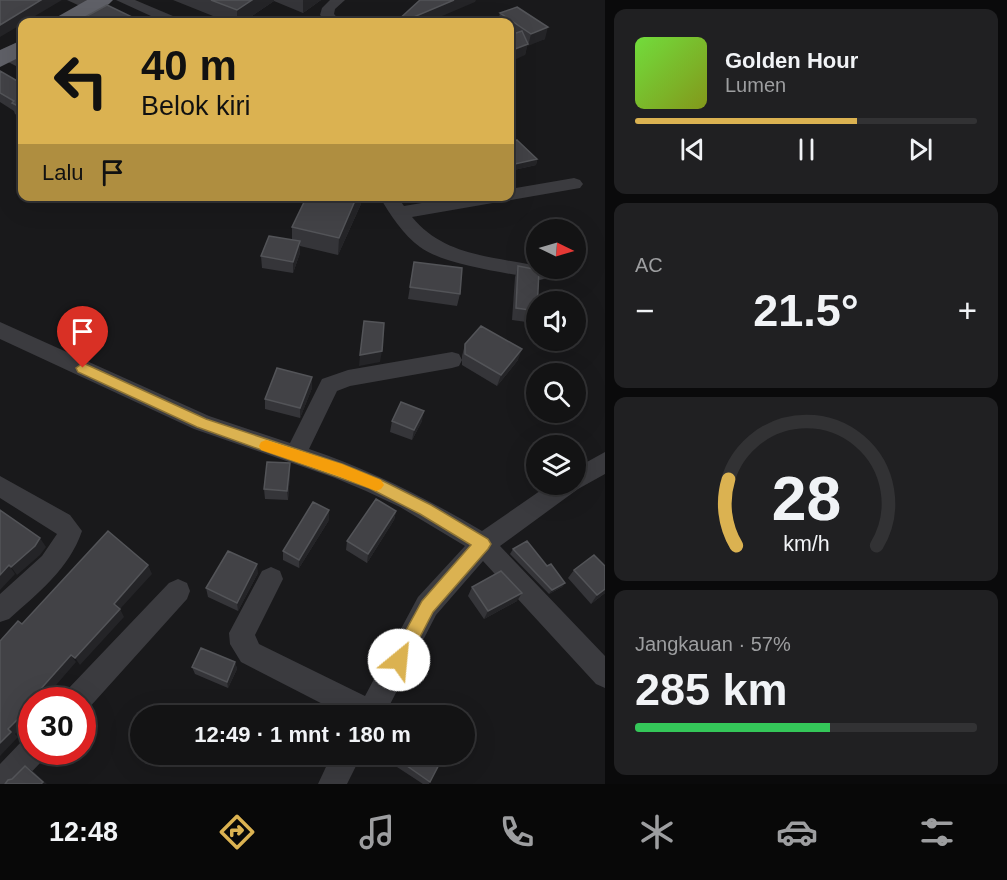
<!DOCTYPE html>
<html lang="id">
<head>
<meta charset="utf-8">
<style>
	body { margin:0; font-family:Arial,sans-serif; background:#202022; color:#f1f3f6; height:100vh; display:flex; flex-direction:column; font-size:22px; white-space:nowrap }
	* { box-sizing:border-box; margin:0 }
	p { font-size:20px; color:#9d9ea0 }
	.icon { flex:none; width:33px; height:33px; fill:none; stroke:currentColor; stroke-width:2; stroke-linecap:round; stroke-linejoin:round }
	.map { position:relative; flex:1; overflow:hidden }
	.details { display:flex; flex-direction:column; gap:9px; padding:9px; background:#0a0a0b; width:402px }
	.details>* { flex:none }
	.top-card { position:absolute; left:18px; top:18px; width:496px; height:183px; border-radius:12px; box-shadow:0 6px 24px #0002,0 0 0 2px #323234; background:#dbb251; color:#111; overflow:hidden }
	.needle { width:39px; rotate:95deg }
	.fabs { position:absolute; left:526px; top:219px; display:grid; gap:12px }
	.fabs a { display:grid; place-items:center; width:60px; height:60px; border-radius:50%; background:#131314; box-shadow:0 6px 24px #0002,0 0 0 2px #323234; font-size:30px }
	.speed { position:absolute; left:18px; top:687px; display:flex; gap:12px; font-size:30px; font-weight:700; text-align:center }
	.speed>* { display:grid; place-content:center; width:78px; height:78px; border-radius:50%; background:#131314; box-shadow:0 6px 24px #0002,0 0 0 2px #323234; line-height:1 }
	.speed .limit { border:9px solid #d22; background:#fff; color:#111 }
	.pin { position:absolute; display:grid; place-items:center; width:51px; height:51px; color:#fff; margin:-62px -26px; border-radius:50% 50% 50% 0; rotate:-45deg; box-shadow:0 0 6px #0007 }
	.pin .icon { rotate:45deg }
	.me { position:absolute; width:66px; margin:-33px; rotate:28deg; stroke-linejoin:round; filter:drop-shadow(0 0 4px #0008) }
	.turn { display:flex; align-items:center; gap:21px; height:126px; padding:0 24px; font-size:27px }
	.turn .icon { width:78px; height:78px; stroke-width:2.5 }
	.turn b { display:block; font-size:42px; line-height:51px }
	.then { display:flex; align-items:center; height:57px; padding:0 24px; background:#0003; gap:12px; font-size:22px }
	.big { font-size:45px; font-weight:600; line-height:1.1 }
	.details .widget { flex:1; display:flex; flex-direction:column; justify-content:center; gap:9px; min-width:0; padding:0 21px; border-radius:12px; background:#202022 }
	.details .dial { align-items:center; gap:0 }
	.dial svg { height:156px; overflow:visible; fill:none; stroke:#323234; stroke-width:7; stroke-linecap:round; text-anchor:middle }
	.dial text { fill:#f1f3f6; stroke:none }
	.song { display:flex; align-items:center; gap:18px }
	.cover { width:72px; height:72px; border-radius:9px; background:linear-gradient(135deg,hsl(100 70% 55%),hsl(70 70% 35%)) }
	.played { height:6px; border-radius:3px; background:linear-gradient(90deg,#dbb251 65%,#323234 65%) }
	.keys { display:flex; justify-content:space-around; direction:ltr }
	.heat { display:flex; justify-content:space-between; align-items:center; font-size:33px; direction:ltr }
	.charge { height:9px; border-radius:4px; background:linear-gradient(90deg,#34c759 57%,#323234 0) }
	.trip { position:absolute; left:130px; top:705px; width:345px; height:60px; border-radius:30px; background:#131314; box-shadow:0 6px 24px #0002,0 0 0 2px #323234; font-weight:600; line-height:60px; text-align:center }
	.dock { display:flex; height:96px; justify-content:space-around; align-items:center; background:#080808; color:#9d9ea0 }
	.dock .icon { width:42px; height:42px }
	.dock .current { color:#dbb251 }
	.dock b { font-size:27px; color:#f1f3f6 }
	main { display:flex; flex:1; min-height:0 }
	.map>svg:first-child { display:block }
	.lines { fill:none; stroke-linecap:round; stroke-linejoin:round }
	.minor { fill:#3b3b3f; fill-rule:evenodd }
	.trunk { fill:#5f6067; fill-rule:evenodd }
	.wall { fill:#353539 }
	.shaded-wall { fill:#242427 }
	.building { fill:#424246; stroke:#535458; stroke-width:1.5 }
	.route { fill:#dbb251; stroke:#8e7435; stroke-width:1.5 }
	.slow { fill:#f59e0b }
</style>
</head>
<body>
<main>
<div class="map">
<svg width="605" height="784" viewBox="0 0 605 784">
	<rect width="100%" height="100%" fill="#19191b"/>
	<g class="lines">
		<path class="minor" d="M67,0H86L98,7L91,11Z
			M116,0H135L180,19L182,22H164Z
			M330,0H345L335,9L334,14L341,22H327L320,15L322,8Z
			M7,52L22,59V69L2,59L0,56Z
			M574,178L580,180L583,184L580,188L412,217C444,256 491,256 537,266V268H547L549,273L547,278L540,280C507,272 446,266 420,247C403,235 390,214 379,196H397L404,206L463,196H510V189Z
			M0,322L209,416L290,443L322,379L348,370L452,352L459,354L462,360L459,366L452,368L350,386L337,391L309,449C371,470 426,498 482,531L550,484H576V468L605,452V474L578,489L500,546L605,656V688L596,684L483,561L436,615L384,716H346L241,662L230,644L229,633L262,571L271,567L280,571L283,579L255,635L259,644L365,696L418,597L465,546L400,507L366,491L335,478L194,429L0,339Z
			M0,476L70,515L82,531C69,569 38,593 9,619L0,622V594L42,556L57,534L0,498Z
			M178,579L187,583L190,591L187,599L87,710L82,711V700H64L67,690L169,583Z
			M32,737V752H46L42,761L20,784H0V764L22,741Z
			M332,754H362L347,784H318Z"/>
		<path class="trunk" d="M87,0H113L109,4L80,22H54L57,17Z
			M22,40V56L0,67V50Z"/>
	</g>
	<path class="wall" d="M173,0H321L303,13L274,1L243,22H228Z
		M500,13L545,39L527,45L525,55L510,34V22H498Z
		M0,71L19,82L22,80V118L15,114L14,111L0,102Z
		M510,143L537,159L536,165L514,170L510,166Z
		M307,196H361V204L338,255L300,246V253L293,273L262,268L261,256L292,240V227Z
		M423,196H454L424,200Z
		M414,262L460,294L457,306L408,299Z
		M518,266L537,302V314L534,323L512,320L515,277Z
		M465,344L518,360L497,386L462,365V356Z
		M312,388L300,418L265,409V399Z
		M392,421H422L412,440L390,432Z
		M290,463V473L288,500L265,499L264,489Z
		M396,511L394,520L367,563L346,550L347,541Z
		M329,520L299,568L283,560V551Z
		M513,549L547,566L565,583L562,587L549,594L510,554Z
		M574,570L605,593L591,604L568,578Z
		M258,573L238,611L208,597L206,588Z
		M472,587L517,601L484,619L468,596Z
		M235,662L237,669L228,688L195,674L192,667Z
		M403,754L430,782L429,784H423L397,767Z"/>
	<path class="shaded-wall" d="M41,0H62L25,22H22V24L0,37V25Z
		M252,0H274V1L243,22H237V10Z
		M303,0H321L303,13Z
		M454,0H476L475,2L428,22H402Z
		M130,16L131,22H123V20Z
		M548,27L545,39L528,46L531,34Z
		M528,44L525,55L510,62V51Z
		M537,159L536,165L514,170L515,164Z
		M357,196H361V204L338,255L339,238Z
		M300,241V253L293,273V262Z
		M522,349L518,360L497,386L501,375Z
		M382,351L380,362L359,366L360,355Z
		M312,377V388L300,418V408Z
		M424,411L422,421L412,440L414,430Z
		M290,463V473L288,500L287,491Z
		M329,510V520L299,568V560Z
		M396,511L394,520L367,563L368,554Z
		M40,538L46,547L40,555L17,575L11,567Z
		M257,564L258,573L238,611L237,603Z
		M9,565L15,574L0,590V575Z
		M148,565L152,574L120,609L124,617L80,665L75,658L114,604Z
		M565,583L562,587L549,594L552,590Z
		M605,589V593L591,604L597,595Z
		M522,593L517,601L484,619L488,611Z
		M71,655L76,662L44,699L46,700H36L38,692Z
		M235,662L237,669L228,688L227,682Z
		M32,705V718L15,734L18,737L0,756V743L8,729Z
		M25,766L34,772L47,784H41Z"/>
	<path class="building" d="M0,0H41L0,25Z
		M211,0H252L237,10Z
		M420,0H454L402,22H396Z
		M107,5L130,16L123,20L127,22H76Z
		M517,7L548,27L531,34L500,13Z
		M522,31L528,44L510,51V35Z
		M0,71L19,82L22,80V108L12,103L14,101L0,93Z
		M517,140L537,159L515,164L510,158V143Z
		M307,196H357L339,238L292,227Z
		M269,236L300,241L293,262L261,256Z
		M414,262L462,268L460,294L410,287Z
		M518,266L539,270L537,311L516,308Z
		M364,321L384,323L382,351L360,355Z
		M481,326L522,349L501,375L465,354V344Z
		M277,368L312,377L300,408L265,399Z
		M401,402L424,411L414,430L392,421Z
		M267,462L290,463L287,491L264,489Z
		M376,499L396,511L368,554L347,541Z
		M313,502L329,510L299,560L283,551Z
		M0,510L40,538L35,546L11,567L9,565L0,575Z
		M108,531L148,565L114,604L120,609L75,658L71,655L38,692L41,696L36,700H32V705L8,729L11,732L0,743V641L18,621L22,624Z
		M527,541L547,566L551,564L565,583L552,590L513,549Z
		M228,551L257,564L237,603L206,588Z
		M594,555L605,566V589L597,595L574,570Z
		M501,571L522,593L488,611L472,587Z
		M201,648L235,662L227,682L192,667Z
		M403,754H443L444,755L430,782L400,761Z
		M25,766L43,782L41,784H5L8,780L12,779Z"/>
	<path class="route" d="M83,363L206,419L342,464L379,479L431,505L488,539L491,544L488,549L433,612L405,666L399,668L393,666L390,660L393,654L422,601L471,545L420,514L369,488L197,427L78,372L76,368Z"/>
	<path class="slow" d="M266,440L342,464L381,480L384,485L381,489L376,491L338,476L261,450L259,446L261,442Z"/>
</svg>
<div class="fabs">
<a><svg class="needle" viewBox="-14 -14 28 28"><path d="M0-13l5 13h-10z" fill="#e53935"/><path d="M0 13l5-13h-10z" fill="#9d9ea0"/></svg></a>
<a><svg class="icon" aria-label="sound" viewBox="0 0 24 24"><path d="M4 9h4l5-4v14l-5-4H4zM17 9q2 3 0 6"/></svg></a>
<a><svg class="icon" aria-label="search" viewBox="0 0 24 24"><circle cx="10" cy="10" r="6"/><path d="M15 15l6 6"/></svg></a>
<a><svg class="icon" aria-label="layers" viewBox="0 0 24 24"><path d="M12 4l9 5-9 5-9-5zM3 14l9 5 9-5"/></svg></a>
</div>
<div class="speed"><div class="limit">30</div></div>
<div class="pin" style="left:83px;top:368px;background:#d93025"><svg class="icon" aria-label="arrive" viewBox="0 0 24 24"><path d="M6 21V4h12l-3 4 3 4H6"/></svg></div>
<svg class="me" style="left:399px;top:660px" viewBox="-20 -20 40 40"><circle r="19" fill="#fff"/><path d="M0-13L10 11 0 6-10 11z" fill="#dbb251"/></svg>
<div class="trip">12:49 · 1 mnt · 180 m</div>
<div class="top-card">
<div class="turn"><svg class="icon" aria-label="left" viewBox="0 0 24 24"><path d="M17 20v-9H6M10 6l-5 5 5 5"/></svg><div><b>40 m</b>Belok kiri</div></div>
<div class="then">Lalu<svg class="icon" aria-label="arrive" viewBox="0 0 24 24"><path d="M6 21V4h12l-3 4 3 4H6"/></svg></div>
</div>
</div>
<section class="details">
<div class="widget">
<div class="song"><i class="cover"></i><div><b>Golden Hour</b><p>Lumen</p></div></div>
<div class="played"></div>
<div class="keys"><svg class="icon" aria-label="previous" viewBox="0 0 24 24"><path d="M18 5L8 12l10 7zM5 5v14"/></svg><svg class="icon" aria-label="pause" viewBox="0 0 24 24"><path d="M8 5v14M16 5v14"/></svg><svg class="icon" aria-label="next" viewBox="0 0 24 24"><path d="M6 5l10 7-10 7zM19 5v14"/></svg></div>
</div>
<div class="widget"><p>AC</p>
<div class="heat"><a>−</a><b class="big">21.5°</b><a>+</a></div>
</div>
<div class="widget dial"><svg viewBox="0 0 100 80">
<path d="M14 69A42 42 0 1 1 86 69"/>
<path d="M14 69A42 42 0 0 1 10 35" stroke="#dbb251"/>
<text x="50" y="56" font-size="32" font-weight="700">28</text>
<text x="50" y="72" font-size="11">km/h</text>
</svg></div>
<div class="widget"><p>Jangkauan · 57%</p><b class="big">285 km</b><div class="charge"></div></div>
</section>
</main>
<nav class="dock">
<b>12:48</b>
<svg class="icon current" aria-label="directions" viewBox="0 0 24 24"><path d="M12 3l9 9-9 9-9-9zM9 14v-3h6M13 9l2 2-2 2"/></svg>
<svg class="icon" aria-label="music" viewBox="0 0 24 24"><path d="M9 18V5l10-2v13"/><circle cx="6" cy="18" r="3"/><circle cx="16" cy="16" r="3"/></svg>
<svg class="icon" aria-label="phone" viewBox="0 0 24 24"><path d="M5 4h4l2 5-3 2q2 4 5 5l2-3 5 2v4C11 20 4 13 5 4z"/></svg>
<svg class="icon" aria-label="climate" viewBox="0 0 24 24"><path d="M12 3v18M4 7l16 10M4 17L20 7"/></svg>
<svg class="icon" aria-label="car" viewBox="0 0 24 24"><path d="M5 17H2v-5l4-1 3-4h7l3 4 3 1v5h-3M9 17h6M6 11h13"/><circle cx="7" cy="17" r="2"/><circle cx="17" cy="17" r="2"/></svg>
<svg class="icon" aria-label="filters" viewBox="0 0 24 24"><path d="M4 7h16M4 17h16"/><circle cx="9" cy="7" r="2"/><circle cx="15" cy="17" r="2"/></svg>
</nav>
</body>
</html>
